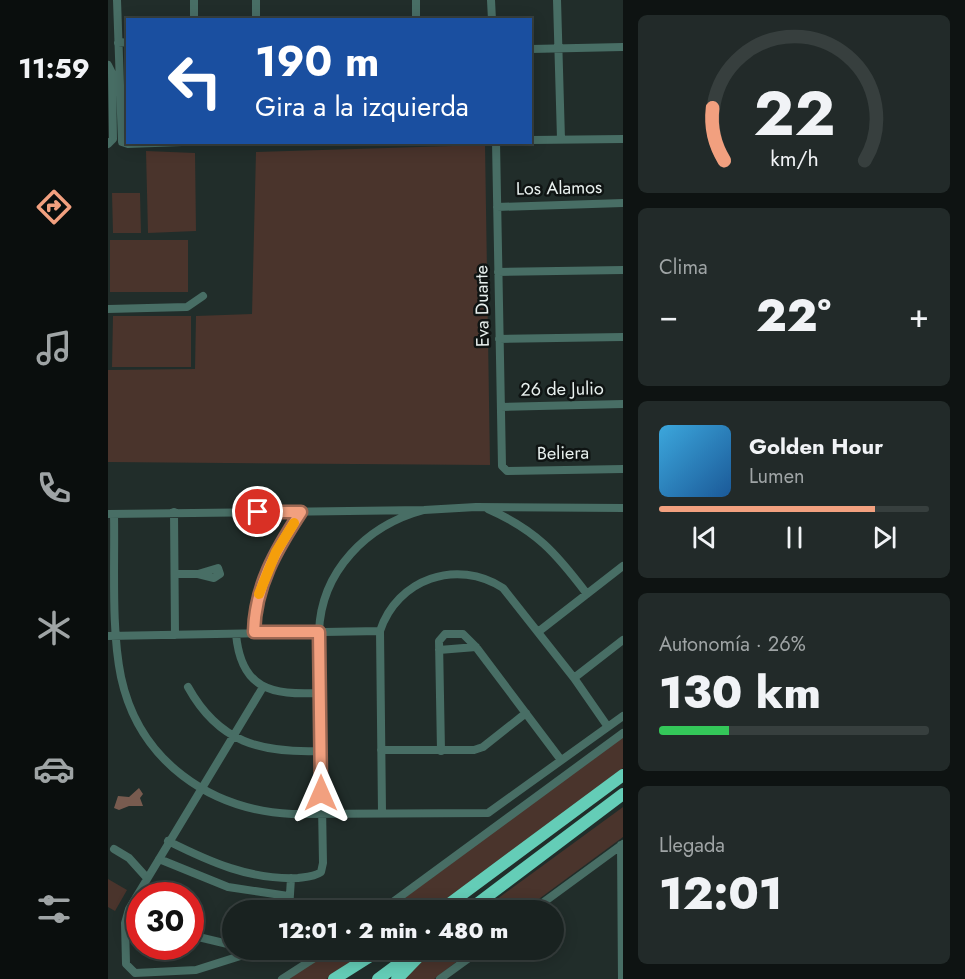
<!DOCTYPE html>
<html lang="es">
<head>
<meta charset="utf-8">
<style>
	body { margin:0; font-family:Jost,sans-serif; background:#222a29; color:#f1f3f6; height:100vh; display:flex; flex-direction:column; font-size:22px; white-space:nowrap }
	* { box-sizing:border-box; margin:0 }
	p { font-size:20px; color:#9fa4a5 }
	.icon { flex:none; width:33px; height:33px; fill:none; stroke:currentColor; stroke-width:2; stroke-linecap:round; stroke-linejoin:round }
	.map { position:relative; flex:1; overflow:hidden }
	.side { display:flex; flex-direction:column; gap:15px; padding:15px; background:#0e1312; width:342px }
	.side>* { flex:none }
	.banner { position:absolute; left:18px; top:18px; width:406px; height:126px; border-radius:0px; box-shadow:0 3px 15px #0003,0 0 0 2px #373f3e; background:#1a4fa0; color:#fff; overflow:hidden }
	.speed { position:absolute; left:18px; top:882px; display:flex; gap:12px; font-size:30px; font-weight:700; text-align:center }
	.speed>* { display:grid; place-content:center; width:78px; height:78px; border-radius:50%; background:#192220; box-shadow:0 3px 15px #0003,0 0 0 2px #373f3e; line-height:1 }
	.speed .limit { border:9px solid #d22; background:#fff; color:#111 }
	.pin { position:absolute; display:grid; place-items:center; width:51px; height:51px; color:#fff; margin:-26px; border:3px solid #fff; border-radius:50%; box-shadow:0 2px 6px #0007 }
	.me { position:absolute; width:66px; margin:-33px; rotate:0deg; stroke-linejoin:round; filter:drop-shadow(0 0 4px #0008) }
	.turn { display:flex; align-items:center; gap:21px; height:126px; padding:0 30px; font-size:27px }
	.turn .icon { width:78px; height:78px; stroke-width:2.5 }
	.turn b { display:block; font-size:42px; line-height:51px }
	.big { font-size:45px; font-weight:800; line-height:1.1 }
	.side .tile { flex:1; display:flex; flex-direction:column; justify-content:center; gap:9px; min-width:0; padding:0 21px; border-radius:9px; background:#222a29 }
	.side .dial { align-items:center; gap:0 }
	.dial svg { height:156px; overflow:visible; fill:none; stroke:#373f3e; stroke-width:7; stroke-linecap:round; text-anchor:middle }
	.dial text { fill:#f1f3f6; stroke:none }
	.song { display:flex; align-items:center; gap:18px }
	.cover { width:72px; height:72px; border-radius:9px; background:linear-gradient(135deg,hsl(200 70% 55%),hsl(210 70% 35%)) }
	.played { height:6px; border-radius:3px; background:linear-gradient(90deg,#f2a07f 80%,#373f3e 80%) }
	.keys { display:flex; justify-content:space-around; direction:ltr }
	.heat { display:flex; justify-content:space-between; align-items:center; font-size:33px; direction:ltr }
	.charge { height:9px; border-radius:4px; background:linear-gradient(90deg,#34c759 26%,#373f3e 0) }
	.trip { position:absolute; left:114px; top:900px; width:342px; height:60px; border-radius:30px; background:#192220; box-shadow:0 3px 15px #0003,0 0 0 2px #373f3e; font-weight:800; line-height:60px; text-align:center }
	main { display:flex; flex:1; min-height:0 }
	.menu { display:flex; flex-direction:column; width:108px; justify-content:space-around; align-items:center; background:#0a0e0d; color:#9fa4a5 }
	.menu .icon { width:42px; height:42px }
	.menu .current { color:#f2a07f }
	.menu b { font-size:27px; color:#f1f3f6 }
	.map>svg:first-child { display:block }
	.green { fill:#4a342c }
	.water { fill:#785b4f }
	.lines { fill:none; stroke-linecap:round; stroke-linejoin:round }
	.minor { stroke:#486e65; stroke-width:8 }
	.highway { stroke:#64cdb7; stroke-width:12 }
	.route-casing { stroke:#9d6853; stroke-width:15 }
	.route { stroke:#f2a07f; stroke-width:10 }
	.slow { stroke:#f59e0b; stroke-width:10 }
	.labels { text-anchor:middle; stroke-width:5; stroke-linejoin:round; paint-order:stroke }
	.street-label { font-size:18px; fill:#e8f0ee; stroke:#0f1413 }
</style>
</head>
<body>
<main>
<nav class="menu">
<b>11:59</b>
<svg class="icon current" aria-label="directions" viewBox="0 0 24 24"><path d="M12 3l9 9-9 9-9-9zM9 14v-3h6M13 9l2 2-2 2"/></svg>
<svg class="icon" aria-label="music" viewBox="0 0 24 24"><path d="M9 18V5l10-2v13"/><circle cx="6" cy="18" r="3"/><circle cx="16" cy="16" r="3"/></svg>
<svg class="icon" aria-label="phone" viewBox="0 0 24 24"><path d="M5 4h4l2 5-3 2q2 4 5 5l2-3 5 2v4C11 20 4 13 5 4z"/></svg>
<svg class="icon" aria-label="climate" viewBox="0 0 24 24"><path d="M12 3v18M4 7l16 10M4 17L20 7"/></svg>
<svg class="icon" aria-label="car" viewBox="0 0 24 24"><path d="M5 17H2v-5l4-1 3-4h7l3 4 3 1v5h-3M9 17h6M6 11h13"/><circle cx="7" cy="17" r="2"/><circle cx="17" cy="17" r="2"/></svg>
<svg class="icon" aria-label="filters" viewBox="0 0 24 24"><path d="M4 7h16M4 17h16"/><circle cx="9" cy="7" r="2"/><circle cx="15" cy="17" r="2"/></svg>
</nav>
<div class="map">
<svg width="515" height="979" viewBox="0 0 515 979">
	<rect width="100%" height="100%" fill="#212d2a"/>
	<path class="green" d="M377,145L382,465L0,462V370L87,369L88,316L144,314L148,152Z
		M38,151L87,153L88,231L40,233Z
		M4,193H32L33,233H5Z
		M2,240H80V292H2Z
		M5,316H83V367H4Z
		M515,736V768L327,910H280Z
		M515,807V837L416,910H374Z
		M0,879L19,890L7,911L0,907Z
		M224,950H268L218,979H176Z
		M324,950H364L326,979H292Z"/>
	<path class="water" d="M31,788L35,794L32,798L35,806H21L11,810L6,808L10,796L21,797Z"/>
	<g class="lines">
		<path class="minor" d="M9,0L14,142L20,144L74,142
			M86,0V20
			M148,0V20
			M308,0V20
			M383,0L384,20
			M449,0L453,139
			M10,43L20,42
			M423,49L515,47
			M0,65L4,73L5,139L0,144
			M423,140L515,139
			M88,142H151
			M388,142L394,466L399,471L515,469
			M389,207L515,203
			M390,272L515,270
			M0,309L79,307L95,296
			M391,339L515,337
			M393,407L515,404
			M380,509C428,530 448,553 479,594
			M66,512L67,635
			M0,514L316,510L368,507L515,508
			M6,514C7,564 3,629 13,677C31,761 102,810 184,814L380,813L515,716
			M68,574H90L106,578L112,574L110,568L90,574
			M146,632C147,586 168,550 193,512
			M430,632L515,566
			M128,634C133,690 164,695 211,693
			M0,636L272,631
			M331,650L368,647
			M466,678L515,640
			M80,687C111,743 153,753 212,751
			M273,750H366L375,747L418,713
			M333,751L331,641L337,634H355L368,647L453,760
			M274,812L272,631C289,579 349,558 395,588L466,678L500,727
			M60,841C102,862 142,880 190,878C198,877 206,877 213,872L215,863L211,632C213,571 259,525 316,510
			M513,845L514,979
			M6,849L21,858L39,878
			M51,859L120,887L180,896
			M21,909L32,913
			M181,910L183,878
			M274,910L515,733
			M425,910L515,844
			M82,935L124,945
			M151,950L88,970L27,973L18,964L17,923L21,909L155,687
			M174,979L219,950
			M332,979L372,950"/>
		<path class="highway" d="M333,910L515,775
			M361,910L515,794
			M226,979L272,950
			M270,979L309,950
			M289,979L313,954"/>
	</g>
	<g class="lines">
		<g class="route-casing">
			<path id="route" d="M150,512H193C168,550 147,586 146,632H211L213,793"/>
		</g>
		<use href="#route" class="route"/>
		<path class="slow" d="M151,594L168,552L186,523"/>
	</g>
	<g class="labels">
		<g class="street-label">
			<text transform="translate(451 188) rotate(-1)" y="6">Los Alamos</text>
			<text transform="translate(374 306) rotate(-91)" y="6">Eva Duarte</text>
			<text transform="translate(454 389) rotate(-1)" y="6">26 de Julio</text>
			<text transform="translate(455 453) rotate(-1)" y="6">Beliera</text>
		</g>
	</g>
</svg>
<div class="speed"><div class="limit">30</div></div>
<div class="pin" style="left:150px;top:512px;background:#d93025"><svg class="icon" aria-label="arrive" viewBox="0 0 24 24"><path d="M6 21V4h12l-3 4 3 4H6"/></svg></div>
<svg class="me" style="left:213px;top:793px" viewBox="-20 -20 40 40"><path d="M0-17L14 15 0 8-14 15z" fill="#f2a07f" stroke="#fff" stroke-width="4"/></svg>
<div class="trip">12:01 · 2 min · 480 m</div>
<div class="banner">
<div class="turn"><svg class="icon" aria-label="left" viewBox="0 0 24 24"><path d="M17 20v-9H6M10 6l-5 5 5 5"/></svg><div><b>190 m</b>Gira a la izquierda</div></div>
</div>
</div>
<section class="side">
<div class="tile dial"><svg viewBox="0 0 100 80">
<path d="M14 69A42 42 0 1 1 86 69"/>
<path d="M14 69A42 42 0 0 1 8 42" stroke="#f2a07f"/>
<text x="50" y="56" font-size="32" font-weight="700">22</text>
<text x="50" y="72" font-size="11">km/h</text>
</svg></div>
<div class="tile"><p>Clima</p>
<div class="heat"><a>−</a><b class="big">22°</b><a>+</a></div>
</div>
<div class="tile">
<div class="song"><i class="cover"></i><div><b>Golden Hour</b><p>Lumen</p></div></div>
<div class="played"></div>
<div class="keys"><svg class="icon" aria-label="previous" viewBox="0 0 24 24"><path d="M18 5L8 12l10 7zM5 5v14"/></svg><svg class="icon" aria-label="pause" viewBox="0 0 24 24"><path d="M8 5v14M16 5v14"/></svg><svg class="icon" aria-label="next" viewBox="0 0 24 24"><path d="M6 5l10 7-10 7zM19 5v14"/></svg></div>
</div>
<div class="tile"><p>Autonomía · 26%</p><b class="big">130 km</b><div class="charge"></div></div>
<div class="tile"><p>Llegada</p><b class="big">12:01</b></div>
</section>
</main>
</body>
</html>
